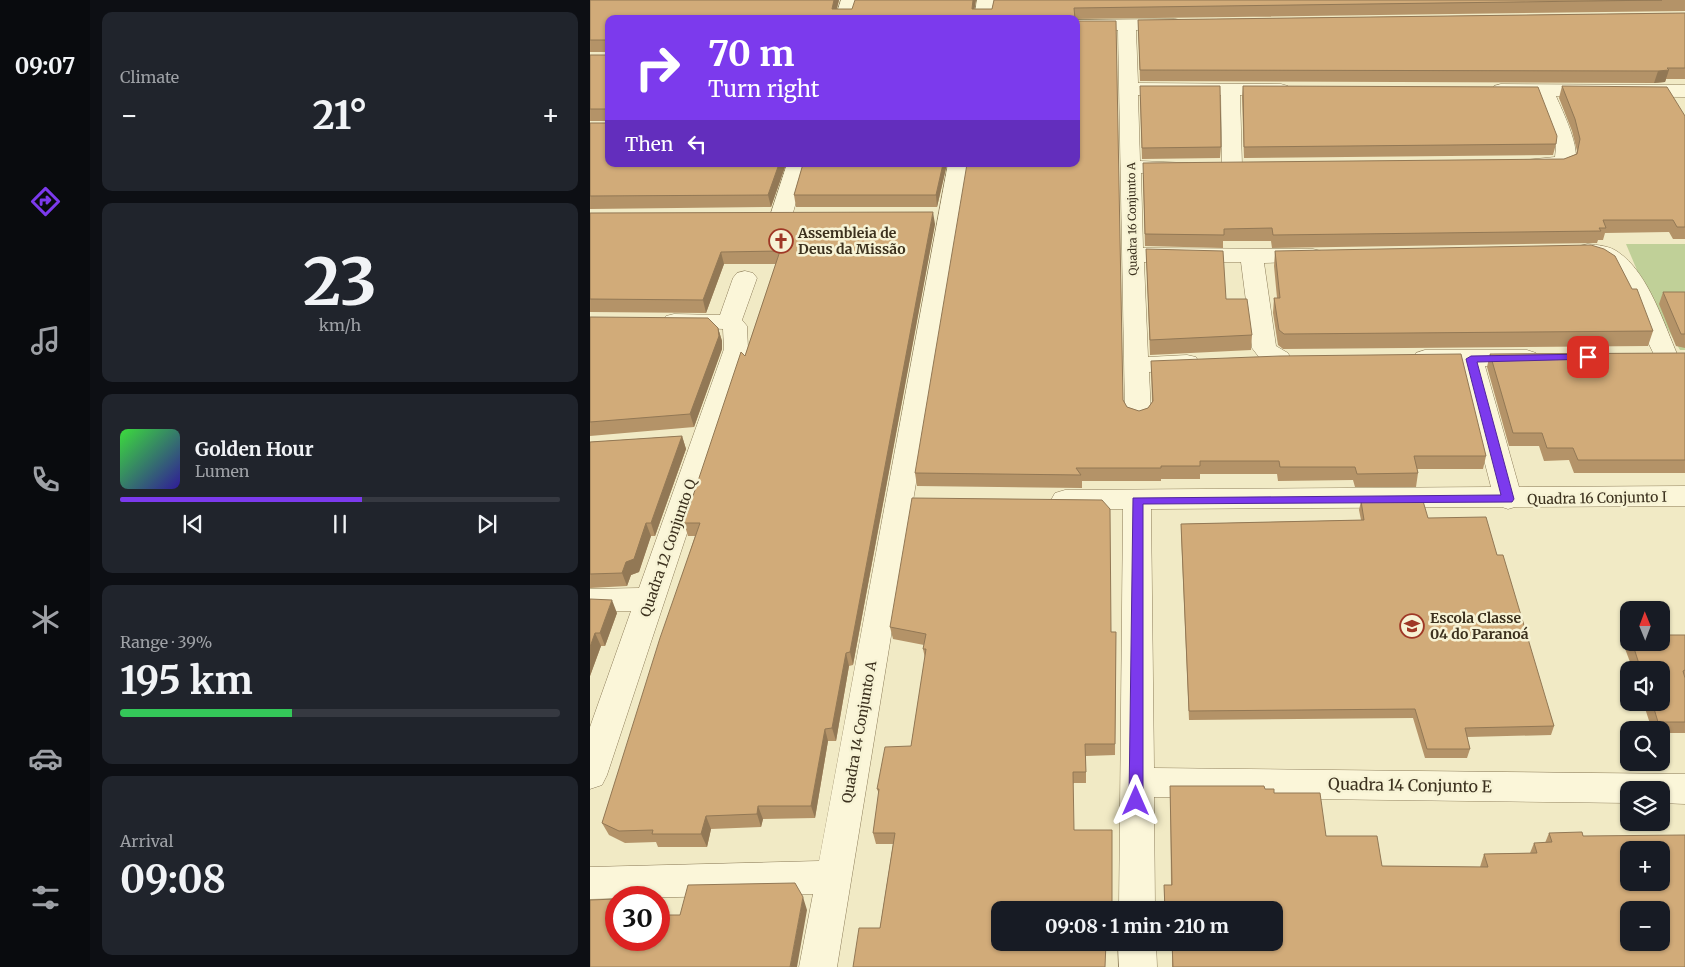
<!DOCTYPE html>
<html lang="en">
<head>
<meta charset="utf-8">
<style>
	body { margin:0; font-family:Merriweather,serif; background:#20242c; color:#f1f3f6; height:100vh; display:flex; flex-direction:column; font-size:19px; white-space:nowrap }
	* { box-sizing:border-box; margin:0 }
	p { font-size:16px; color:#9ea1a6 }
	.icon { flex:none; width:28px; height:28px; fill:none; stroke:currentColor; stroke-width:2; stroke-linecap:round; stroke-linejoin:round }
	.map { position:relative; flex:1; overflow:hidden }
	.drawer { display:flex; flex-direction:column; gap:12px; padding:12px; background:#0d0f14; width:500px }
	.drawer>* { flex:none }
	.top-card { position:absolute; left:15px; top:15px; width:475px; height:152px; border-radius:10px; box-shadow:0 1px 4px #0004; background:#7c3aed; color:#fff; overflow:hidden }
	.needle { width:32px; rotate:359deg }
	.buttons { position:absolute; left:1030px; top:601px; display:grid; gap:10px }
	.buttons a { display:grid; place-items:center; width:50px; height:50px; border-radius:10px; background:#171b24; box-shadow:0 1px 4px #0004; font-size:25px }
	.speed { position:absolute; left:15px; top:886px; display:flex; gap:10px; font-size:25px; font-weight:700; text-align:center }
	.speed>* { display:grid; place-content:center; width:65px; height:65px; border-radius:50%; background:#171b24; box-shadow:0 1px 4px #0004; line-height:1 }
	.speed .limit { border:8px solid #d22; background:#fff; color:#111 }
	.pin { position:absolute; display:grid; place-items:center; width:42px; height:42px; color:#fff; margin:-21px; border-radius:10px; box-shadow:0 2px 8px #0006 }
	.me { position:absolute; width:55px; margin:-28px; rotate:0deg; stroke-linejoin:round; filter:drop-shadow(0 0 4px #0008) }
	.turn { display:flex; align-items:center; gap:18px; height:105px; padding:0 20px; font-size:22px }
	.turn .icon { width:65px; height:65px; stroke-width:2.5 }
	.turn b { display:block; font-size:35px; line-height:42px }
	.then { display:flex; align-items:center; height:48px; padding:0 20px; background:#0003; gap:10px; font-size:19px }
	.big { font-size:38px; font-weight:700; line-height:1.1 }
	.drawer .tile { flex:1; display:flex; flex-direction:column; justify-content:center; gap:8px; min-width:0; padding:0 18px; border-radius:10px; background:#20242c }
	.drawer .dial { align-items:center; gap:0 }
	.dial b { font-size:65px; line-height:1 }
	.song { display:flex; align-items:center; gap:15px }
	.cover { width:60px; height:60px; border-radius:8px; background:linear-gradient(135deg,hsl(120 70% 55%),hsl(250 70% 35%)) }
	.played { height:5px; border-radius:2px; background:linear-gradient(90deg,#7c3aed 55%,#363941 55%) }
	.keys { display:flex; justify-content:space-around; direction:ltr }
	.heat { display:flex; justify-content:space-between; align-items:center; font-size:28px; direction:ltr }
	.charge { height:8px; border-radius:4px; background:linear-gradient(90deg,#34c759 39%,#363941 0) }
	.trip { position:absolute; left:401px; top:901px; width:292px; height:50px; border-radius:10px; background:#171b24; box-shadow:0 1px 4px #0004; font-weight:700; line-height:50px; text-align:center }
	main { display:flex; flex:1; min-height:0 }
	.dock { display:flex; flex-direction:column; width:90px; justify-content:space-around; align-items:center; background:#090b0e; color:#9ea1a6 }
	.dock .icon { width:35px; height:35px }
	.dock .on { color:#7c3aed }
	.dock b { font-size:22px; color:#f1f3f6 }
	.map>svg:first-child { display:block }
	.green { fill:#c0d098 }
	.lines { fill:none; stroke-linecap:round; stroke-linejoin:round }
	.minor-casing { stroke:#8d7d5a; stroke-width:1 }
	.minor { fill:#fbf6d9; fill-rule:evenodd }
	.wall { fill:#b49368 }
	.shaded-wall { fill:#927855 }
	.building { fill:#d1ab79; stroke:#927855; fill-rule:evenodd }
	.route { fill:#7c3aed; stroke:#51269a }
	.labels { text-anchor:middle; stroke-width:5; stroke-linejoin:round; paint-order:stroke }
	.far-street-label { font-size:11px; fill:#3c311e; stroke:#f7f3d5 }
	.poi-label { font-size:14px; font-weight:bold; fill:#3c311e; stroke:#f7f3d5; text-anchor:start }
	.street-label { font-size:14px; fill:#3c311e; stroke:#f7f3d5 }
	.near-street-label { font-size:16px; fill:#3c311e; stroke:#f7f3d5 }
</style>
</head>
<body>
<main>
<nav class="dock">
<b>09:07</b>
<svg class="icon on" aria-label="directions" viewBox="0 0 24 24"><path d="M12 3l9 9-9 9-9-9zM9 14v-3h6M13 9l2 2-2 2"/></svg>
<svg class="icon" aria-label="music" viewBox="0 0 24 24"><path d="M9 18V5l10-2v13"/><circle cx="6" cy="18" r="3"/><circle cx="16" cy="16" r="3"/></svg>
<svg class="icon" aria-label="phone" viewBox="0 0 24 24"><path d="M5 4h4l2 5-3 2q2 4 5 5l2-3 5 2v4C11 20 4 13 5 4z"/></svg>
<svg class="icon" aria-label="climate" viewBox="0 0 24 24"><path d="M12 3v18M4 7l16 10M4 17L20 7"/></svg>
<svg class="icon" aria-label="car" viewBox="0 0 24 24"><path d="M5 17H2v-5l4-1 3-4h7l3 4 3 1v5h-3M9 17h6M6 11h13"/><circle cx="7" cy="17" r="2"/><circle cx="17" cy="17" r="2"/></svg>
<svg class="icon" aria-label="filters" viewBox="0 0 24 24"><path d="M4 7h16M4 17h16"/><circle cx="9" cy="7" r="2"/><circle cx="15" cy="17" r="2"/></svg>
</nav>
<section class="drawer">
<div class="tile"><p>Climate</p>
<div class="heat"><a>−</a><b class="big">21°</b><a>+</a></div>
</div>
<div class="tile dial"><b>23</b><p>km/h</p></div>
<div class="tile">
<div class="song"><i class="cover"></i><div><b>Golden Hour</b><p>Lumen</p></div></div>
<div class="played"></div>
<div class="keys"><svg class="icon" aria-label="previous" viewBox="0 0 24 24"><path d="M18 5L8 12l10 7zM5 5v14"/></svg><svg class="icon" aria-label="pause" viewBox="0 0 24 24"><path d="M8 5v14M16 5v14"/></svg><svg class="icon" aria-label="next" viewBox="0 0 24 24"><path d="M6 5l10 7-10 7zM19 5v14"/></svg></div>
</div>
<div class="tile"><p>Range · 39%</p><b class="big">195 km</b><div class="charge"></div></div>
<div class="tile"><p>Arrival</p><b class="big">09:08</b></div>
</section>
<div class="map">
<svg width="1095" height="967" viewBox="0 0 1095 967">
	<rect width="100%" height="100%" fill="#f1eac5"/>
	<path class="green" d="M1036,244H1095V350H1090L1057,294Z"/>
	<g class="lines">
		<g class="minor-casing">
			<path id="minor" d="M251,0H269L263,19H245Z
				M387,0H405L402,19H384Z
				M585,19L591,20L594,24L591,28L546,30L548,83L691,84L698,86L701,90L698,94L650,95L652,166L649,170L642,172L635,170L632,166L631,95H548L550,161L598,163L601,167L598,171L551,173L553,248L723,249L731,251L734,256L731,261L674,263L686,346L698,353L701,359L698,365L689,367L672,361L662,348L651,262H554L558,357L597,355L606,357L609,363L606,369L559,372L561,413L557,419L548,422L539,419L535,413L528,30H486V20Z
				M911,84L1095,85V97L966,96C972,110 992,150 984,163C981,167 975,168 970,169C959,172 945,171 935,168L932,164L935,160L965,157L966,147L947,96L904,94L901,90L904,86Z
				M197,164H217L202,216L199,221L191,223L183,221L180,216Z
				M358,164H378L247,967H209L223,894L0,899V867L229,861Z
				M998,244C1008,245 1020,246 1028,252C1058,272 1074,324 1088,356L1085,361L1076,364L1067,361L1028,279L1010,260L990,256L987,251L990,246Z
				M155,271L163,273L167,278L152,320L157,326L158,349L17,775L12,785L0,789V727L41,611H0V589L49,588L134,349L133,329L76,326L72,321L76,316L84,314L130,315L143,278L147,273Z
				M835,350H937L946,353L949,358L946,363L937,366H895L929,487L1095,486V506L925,507L918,509L912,507L561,509L564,768L1095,774V804L1071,803V790H1039V803L564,797L565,910H529L533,509L475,510L465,507L461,500L465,493L475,490L901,487L870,366H835L826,363L823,358L826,353Z
				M528,942H566L567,967H529Z"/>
		</g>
		<use href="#minor" class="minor"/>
	</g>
	<path class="wall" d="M0,0H249L247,9H262L386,0L384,9H402L404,0H1095V11L485,19L19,164H196L181,207L0,209V123H17V121H0V55H17V52H0Z
		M1095,13V79H1076L1075,82L1064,83L550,81L548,20Z
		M653,86L966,144L963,155L654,158L652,97Z
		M972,86L1095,116V239H1083L1079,232L1015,233L1013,240H1008L1007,243L682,248L681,241H633V248L555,246L553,175L974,159L986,154L987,151L982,131L969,98Z
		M550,97L631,147L630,158L552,159Z
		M213,164H357L347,207H206L204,195Z
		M0,213L345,224L263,665L259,666L246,741H238L225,818L173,819L171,827L121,829L117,847H68L66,842L35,843L19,835L12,823L105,536H98L94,523L155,356L186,264H134L116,313L0,312Z
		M556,249L662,335L661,350L560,355Z
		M685,251L1063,331L1058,346L693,349L688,345L683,313L684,298H687L684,266Z
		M1073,292H1095V348L1086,346L1069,304Z
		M0,317L128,328L132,341V349L104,427L0,436Z
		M1095,353V473H984L979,460L954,461L949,446H919L897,367L900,354Z
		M561,361L896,456L893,469H827L828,473L826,487H765L763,480L688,481L687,474H610V479H571V481H492V488L327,486L325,473L533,400L537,407L549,411L558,408L562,402Z
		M92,436L96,449L65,536H61L49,572L41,575L37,586L0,588V442Z
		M771,501L838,518L907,555L964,726L961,735L877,737L880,749L877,758H835L823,718L599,720L591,533V524L771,520L769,510Z
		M0,599L27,613L15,646H11L0,676Z
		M300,627L526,632L525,755L496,756V783H484L290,928L303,844H286L283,833L289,794L287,789L321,746L335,658L333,649L334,645L303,639Z
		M1039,635V642H1071L1095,635V733H1071V730H1062L1053,702H1071V670H1043L1034,646Z
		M580,786L675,789L684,793L736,836L792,866L890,867L894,854L940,853L944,843H955L959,833L993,836L1095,967H582V948H574V942H685V910H574V885H581Z"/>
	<path class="shaded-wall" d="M244,0H249L244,19L242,9Z
		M383,0H386L383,19L382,9Z
		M1079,70L1075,82L1064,83L1068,71Z
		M189,164H196L181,207L178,195Z
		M353,164H357L347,207L346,195Z
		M343,212L345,224L263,665L260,652Z
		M131,252L134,264L116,313L113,300Z
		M128,328L132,341V349L104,427L100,414Z
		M92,436L96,449L65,536L61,523Z
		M56,523L61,536L49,572L41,575L37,586L32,573L36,562Z
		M22,600L27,613L15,646L10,633Z
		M5,633L11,646L0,676V647Z
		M256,653L259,666L246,741L242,728Z
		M235,729L238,741L225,818L221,806Z
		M168,806L173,819L171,827L167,814Z
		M116,816L121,829L117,847L111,834Z
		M213,897L217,910L207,967H200Z"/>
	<path class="building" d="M0,0H244L242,9H262L265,0H383L382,9H402L404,0H1072L484,8L485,19H19V164H189L178,195L0,196V123H17V109H0V55H17V40H0Z
		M1095,13V68H1077L1079,70L1068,71L550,70L548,20Z
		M486,21H526L533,400L537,407L549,411L558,408L563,401L561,361L690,356L871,354L896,456H824L828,473L767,474L765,467H690L689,461H610V466H571V468H486L491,475L325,473L377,164H486Z
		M550,86H630L631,147L552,148Z
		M653,86L948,87L967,136L966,144L654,147Z
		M972,86L1077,87L1095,116V227H1087L1083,220H1013L1016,228H1009L1011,231L683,235L682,228L634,229V235L555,234L553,163L974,159L987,154L990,139L985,119Z
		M213,164H353L346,195H204Z
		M343,212L260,652L256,653L242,728L235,729L221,806H168L167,814L116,816L111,834H62L63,830L29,831L12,823L70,638L110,523H94L151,352L155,356L190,251L131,252L113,300L0,299V213Z
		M1001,245L1014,249L1025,256L1042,289H1047L1063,331L694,334L689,330L684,298H690L685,251Z
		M556,249L633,251L636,299H657L662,335L560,340Z
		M1073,292H1095V334H1091Z
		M0,317L118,318L128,328L129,336L100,414L0,422Z
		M1095,353V460H988L983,448H957L952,433H923L900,354Z
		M92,436L61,523H56L44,559L36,562L32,573L0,574V442Z
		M322,498L512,500L520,509L521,632H526L525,744H495L496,772H483L484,830H522V910H410V942H516L515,967H263L269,928H290L305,833H283L289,789H287L295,747L321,746L336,649H333L336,634L300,627Z
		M771,501H833L838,518L896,517L907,555H913L964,726L875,728L880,749H837L825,709L599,711L591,524L774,520Z
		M0,599L22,600L10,633H5L0,647Z
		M1071,635H1095V670L1093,671L1095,678V722H1068L1062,702H1071V670H1051L1042,642H1071Z
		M580,786H674L675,789H684V793H730L736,836H787L792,866L898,867L894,854L947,853L944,843L962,842L959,833L992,832L993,836L1095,835V967H583L582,942H685V910H575L574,885H582ZM1039,850H1071V882H1039ZM1039,910H1071V942H1039Z
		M205,883L213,897L200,967H0V900L26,899V940H69V915H90L98,885Z"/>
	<path class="route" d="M998,354L1003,357L1002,359L887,362L924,499L922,502L553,504V801L551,805L546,807L541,805L539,801L543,498L911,495L876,359L881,356Z"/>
	<defs>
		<g id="church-ring" transform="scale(1.25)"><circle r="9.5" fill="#f7f3d5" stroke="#9f3826" stroke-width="1.5"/><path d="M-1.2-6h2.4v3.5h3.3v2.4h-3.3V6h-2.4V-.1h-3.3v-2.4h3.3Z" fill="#9f3826"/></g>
		<g id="school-ring" transform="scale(1.25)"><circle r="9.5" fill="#f7f3d5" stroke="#9f3826" stroke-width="1.5"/><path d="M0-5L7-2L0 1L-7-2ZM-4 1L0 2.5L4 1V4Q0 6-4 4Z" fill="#9f3826"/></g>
	</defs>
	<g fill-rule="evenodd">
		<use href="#church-ring" x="191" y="241"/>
		<use href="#school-ring" x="822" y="626"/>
	</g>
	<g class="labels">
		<g class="far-street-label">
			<text transform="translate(542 219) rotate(-91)" y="4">Quadra 16 Conjunto A</text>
		</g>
		<g class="poi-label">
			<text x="208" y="238">Assembleia de<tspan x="208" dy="16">Deus da Missão</tspan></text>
			<text x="840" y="623">Escola Classe<tspan x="840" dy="16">04 do Paranoá</tspan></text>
		</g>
		<g class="street-label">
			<text transform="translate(1007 498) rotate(-1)" y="5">Quadra 16 Conjunto I</text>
			<text transform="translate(78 548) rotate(-71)" y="5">Quadra 12 Conjunto Q</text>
			<text transform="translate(269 732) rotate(-80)" y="5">Quadra 14 Conjunto A</text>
		</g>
		<g class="near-street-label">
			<text transform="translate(820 785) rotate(1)" y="6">Quadra 14 Conjunto E</text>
		</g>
	</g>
</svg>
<div class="buttons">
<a><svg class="needle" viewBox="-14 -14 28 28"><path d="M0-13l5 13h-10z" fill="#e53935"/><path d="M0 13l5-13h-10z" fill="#9ea1a6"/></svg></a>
<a><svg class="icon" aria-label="sound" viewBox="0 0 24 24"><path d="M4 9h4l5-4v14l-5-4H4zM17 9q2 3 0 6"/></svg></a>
<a><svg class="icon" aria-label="search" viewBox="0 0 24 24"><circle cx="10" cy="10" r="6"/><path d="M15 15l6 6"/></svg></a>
<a><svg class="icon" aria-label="layers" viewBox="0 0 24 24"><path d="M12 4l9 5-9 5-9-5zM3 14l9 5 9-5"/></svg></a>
<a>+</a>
<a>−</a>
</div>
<div class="speed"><div class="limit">30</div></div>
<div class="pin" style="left:998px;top:357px;background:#d93025"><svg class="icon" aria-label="arrive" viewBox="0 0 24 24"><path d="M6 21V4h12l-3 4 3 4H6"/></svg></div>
<svg class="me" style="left:546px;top:801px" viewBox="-20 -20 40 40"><path d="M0-17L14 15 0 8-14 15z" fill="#7c3aed" stroke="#fff" stroke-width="4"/></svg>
<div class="trip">09:08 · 1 min · 210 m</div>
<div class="top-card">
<div class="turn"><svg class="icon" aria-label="right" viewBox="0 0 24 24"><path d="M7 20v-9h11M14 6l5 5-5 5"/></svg><div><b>70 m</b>Turn right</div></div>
<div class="then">Then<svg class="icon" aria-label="left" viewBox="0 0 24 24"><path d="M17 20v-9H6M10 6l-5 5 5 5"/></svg></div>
</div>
</div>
</main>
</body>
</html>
